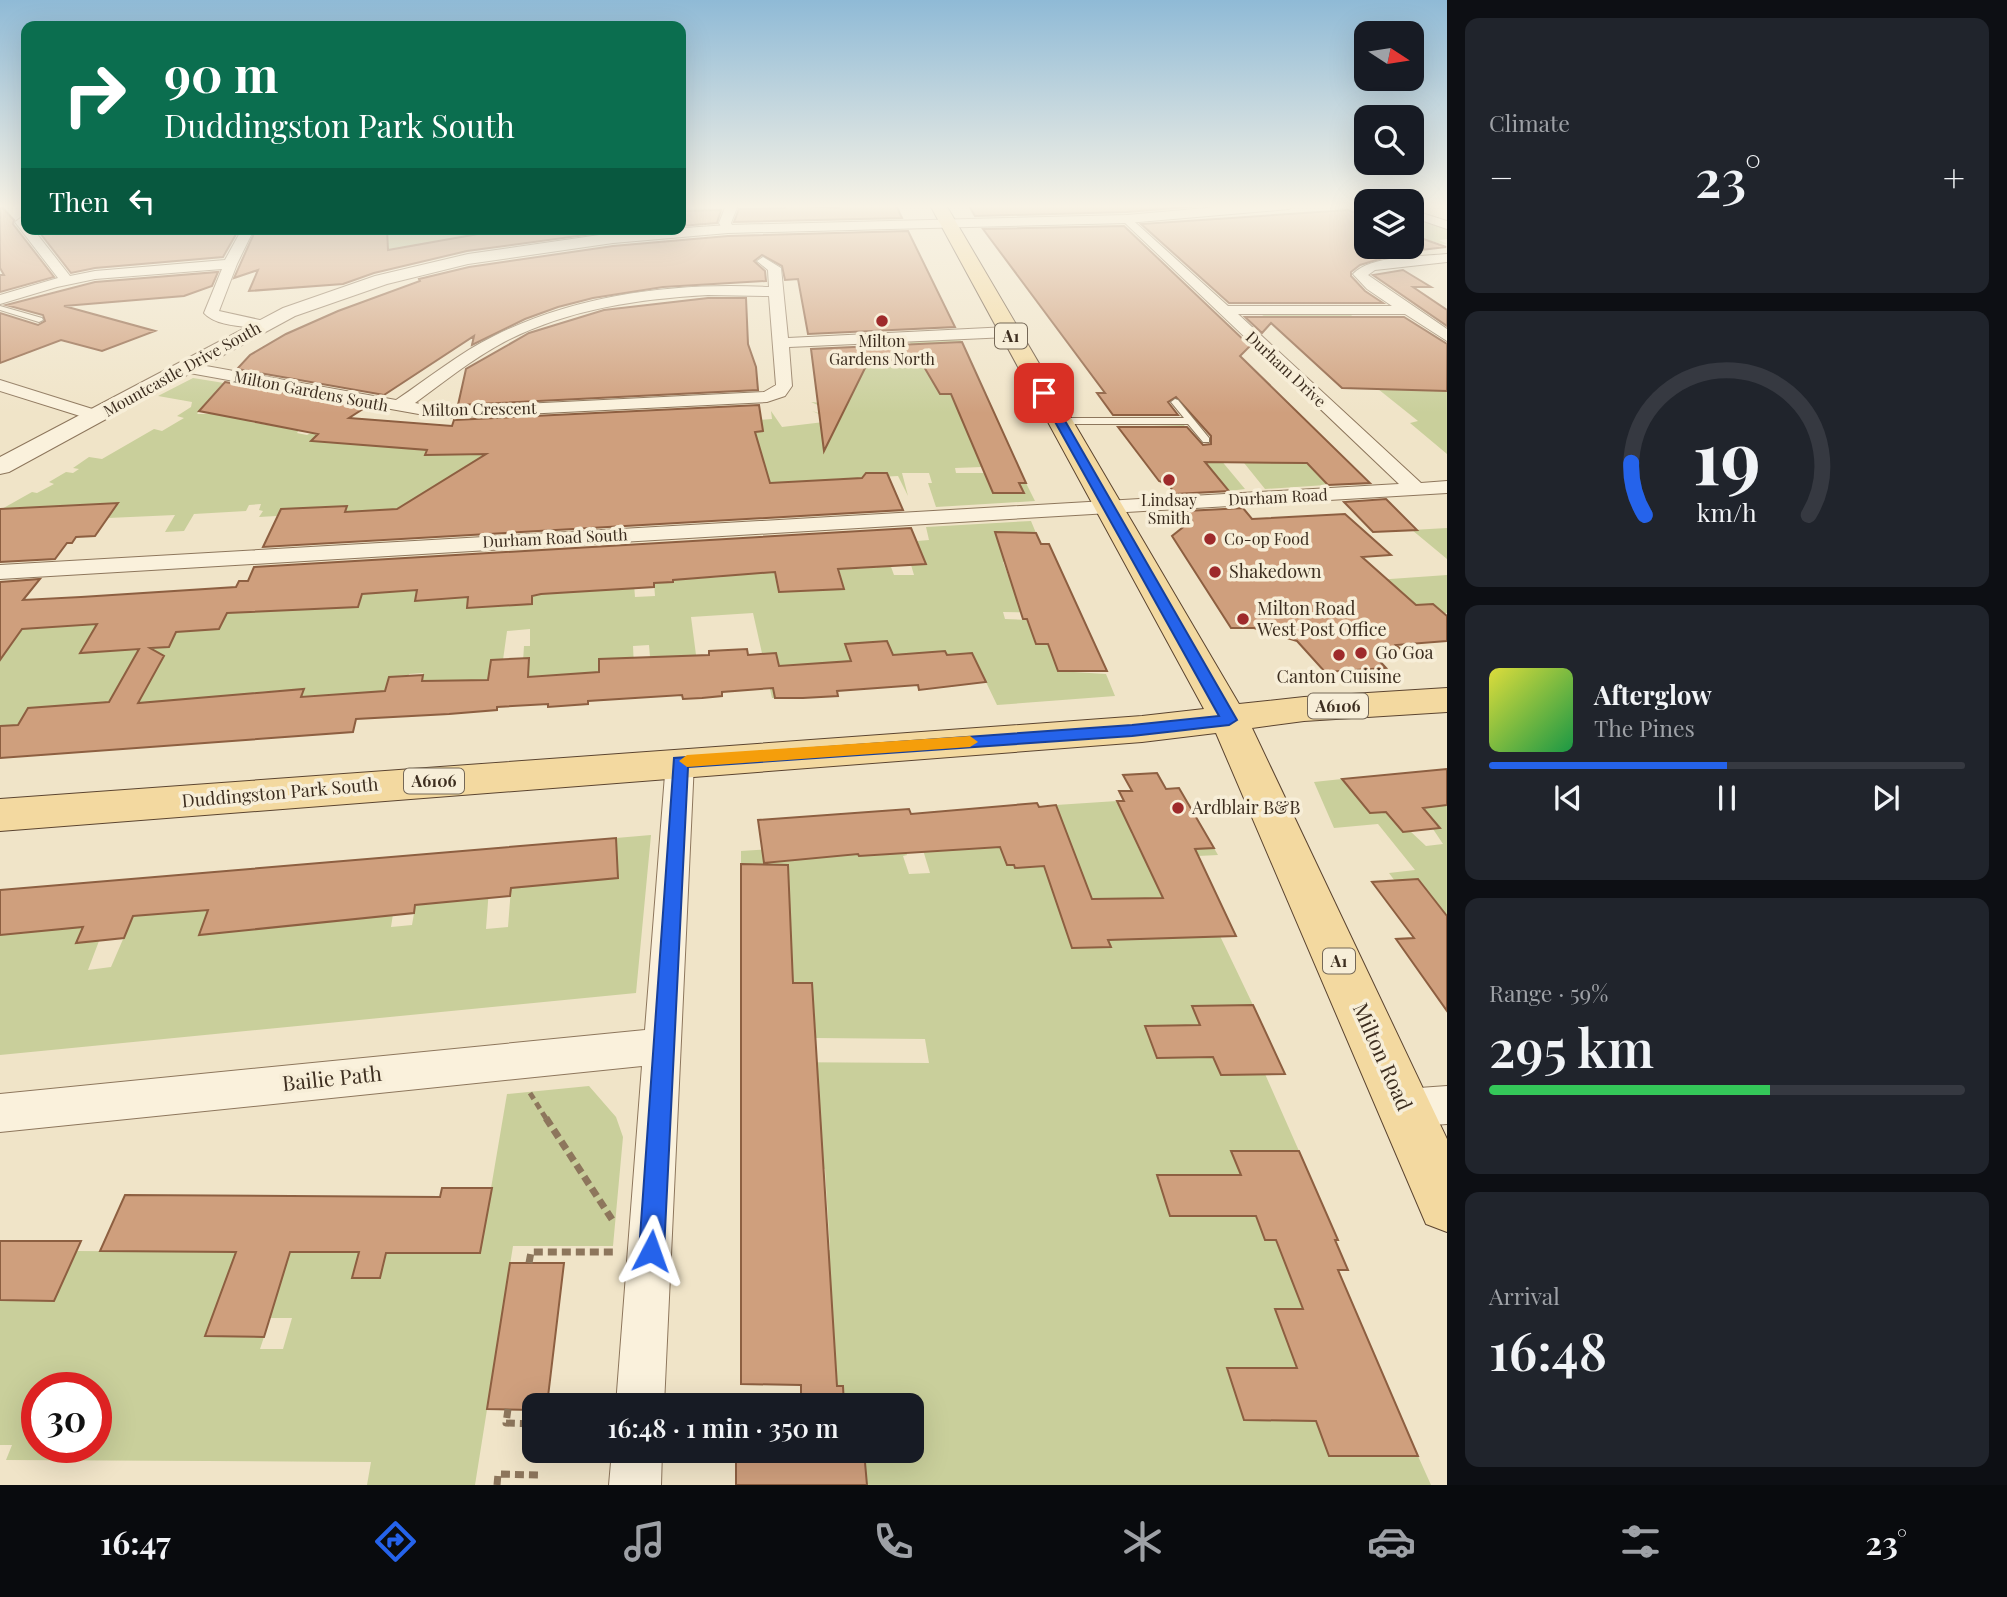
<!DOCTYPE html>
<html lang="en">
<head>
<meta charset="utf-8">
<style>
	body { margin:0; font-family:"Playfair Display",serif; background:#20242c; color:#f1f3f6; height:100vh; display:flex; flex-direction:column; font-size:26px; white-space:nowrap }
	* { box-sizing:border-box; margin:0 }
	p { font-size:23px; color:#9ea1a6 }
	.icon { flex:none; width:38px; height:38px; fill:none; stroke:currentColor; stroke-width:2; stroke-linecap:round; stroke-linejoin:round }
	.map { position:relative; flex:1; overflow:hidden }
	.details { display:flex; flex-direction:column; gap:18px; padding:18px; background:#0d0f14; width:560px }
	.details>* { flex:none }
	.banner { position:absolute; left:21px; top:21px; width:665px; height:214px; border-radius:14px; box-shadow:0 7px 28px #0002; background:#0b6e4f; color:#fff; overflow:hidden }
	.needle { width:46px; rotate:102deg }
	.buttons { position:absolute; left:1354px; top:21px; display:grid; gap:14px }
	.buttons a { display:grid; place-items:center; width:70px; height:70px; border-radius:14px; background:#171b24; box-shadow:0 7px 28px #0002; font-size:35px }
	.speed { position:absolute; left:21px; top:1372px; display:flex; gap:14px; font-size:35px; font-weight:700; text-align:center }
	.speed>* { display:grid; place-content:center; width:91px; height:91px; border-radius:50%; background:#171b24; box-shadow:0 7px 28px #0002; line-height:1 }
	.speed .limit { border:10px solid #d22; background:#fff; color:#111 }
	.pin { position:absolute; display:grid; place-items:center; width:60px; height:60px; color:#fff; margin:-30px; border-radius:14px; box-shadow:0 4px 10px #0006 }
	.me { position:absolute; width:77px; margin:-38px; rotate:4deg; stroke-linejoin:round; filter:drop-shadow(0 0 5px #0008) }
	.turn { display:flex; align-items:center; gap:24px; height:147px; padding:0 28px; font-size:32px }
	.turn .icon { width:91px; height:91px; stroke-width:2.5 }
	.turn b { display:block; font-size:49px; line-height:60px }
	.then { display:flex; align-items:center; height:66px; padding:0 28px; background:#0003; gap:14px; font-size:26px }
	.big { font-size:52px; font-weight:600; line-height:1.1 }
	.details .widget { flex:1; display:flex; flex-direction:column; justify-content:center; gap:10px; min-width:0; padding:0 24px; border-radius:14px; background:#20242c }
	.details .dial { align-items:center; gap:0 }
	.dial svg { height:182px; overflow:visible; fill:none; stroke:#363941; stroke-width:7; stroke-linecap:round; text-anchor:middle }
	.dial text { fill:#f1f3f6; stroke:none }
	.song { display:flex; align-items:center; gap:21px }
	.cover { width:84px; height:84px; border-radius:10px; background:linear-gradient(135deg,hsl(60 70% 55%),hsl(140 70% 35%)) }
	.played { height:7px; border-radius:4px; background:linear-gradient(90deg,#2563eb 50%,#363941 50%) }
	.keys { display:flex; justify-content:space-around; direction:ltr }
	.heat { display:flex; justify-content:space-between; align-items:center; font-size:38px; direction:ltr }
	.charge { height:10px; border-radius:5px; background:linear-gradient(90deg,#34c759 59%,#363941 0) }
	.trip { position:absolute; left:522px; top:1393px; width:402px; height:70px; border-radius:14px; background:#171b24; box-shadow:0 7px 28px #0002; font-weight:600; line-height:70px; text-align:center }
	.tab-bar { display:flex; height:112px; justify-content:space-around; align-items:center; background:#090b0e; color:#9ea1a6 }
	.tab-bar .icon { width:49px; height:49px }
	.tab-bar .on { color:#2563eb }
	.tab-bar b { font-size:32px; color:#f1f3f6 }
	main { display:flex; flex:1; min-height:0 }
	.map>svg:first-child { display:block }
	.green { fill:#c9cf9b; fill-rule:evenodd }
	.building { fill:#cf9f7d; stroke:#8d5f41; stroke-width:2 }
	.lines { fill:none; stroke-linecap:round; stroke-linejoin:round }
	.service-casing { stroke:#8d765c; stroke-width:2 }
	.minor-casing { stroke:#8d765c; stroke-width:2 }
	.tertiary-casing { stroke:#8d765c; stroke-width:2 }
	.primary-casing { stroke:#5b4430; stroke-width:2 }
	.path-far1 { stroke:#8d765c; stroke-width:5; stroke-dasharray:7 4.5; stroke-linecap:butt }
	.path { stroke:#8d765c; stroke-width:7; stroke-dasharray:9 5; stroke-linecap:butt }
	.service { fill:#faf1dc; fill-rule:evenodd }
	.minor { fill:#faf1dc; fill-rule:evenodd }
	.tertiary { fill:#faf1dc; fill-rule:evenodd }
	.primary { fill:#f3d9a0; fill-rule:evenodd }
	.route { fill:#2563eb; stroke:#184099; stroke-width:2 }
	.slow { fill:#f59e0b }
	.poi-dot { fill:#9e2a2b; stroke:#f7eed8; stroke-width:2.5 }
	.labels { text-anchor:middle; stroke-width:7; stroke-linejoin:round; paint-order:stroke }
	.shield { fill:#f7eed8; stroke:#756857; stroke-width:2 }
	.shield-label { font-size:16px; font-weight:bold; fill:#3d2e20 }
	.far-poi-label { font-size:16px; fill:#3d2e20; stroke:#f7eed8 }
	.far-street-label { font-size:16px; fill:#3d2e20; stroke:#f7eed8 }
	.poi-label { font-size:18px; fill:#3d2e20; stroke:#f7eed8; text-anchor:start }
	.street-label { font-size:18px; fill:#3d2e20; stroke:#f7eed8 }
	.near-street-label { font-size:21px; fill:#3d2e20; stroke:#f7eed8 }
</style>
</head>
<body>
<main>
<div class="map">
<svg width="1447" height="1485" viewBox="0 0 1447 1485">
	<rect width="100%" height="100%" fill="#f0e4c8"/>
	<path class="green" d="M1412,216L1447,229V239L1439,240L1447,244C1435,244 1426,237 1414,238L1412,242V227L1422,225L1412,223Z
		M289,229H534L407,251L268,248Z
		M1262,315H1351L1447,391V454L1410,423L1418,421L1373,385Z
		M960,339L964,347L938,390L940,394L984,392L970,439L974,448L980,449L978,458L982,467L955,468L956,473H1021L991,488L992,492L1023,493L1019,483H1026L1035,501L936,507L928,483H932L929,473H902L908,496L898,476L879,477L856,489L852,478L833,479L809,492L805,481L787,482L777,503L762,456L343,518L347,506L314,507L311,514L259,517L263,511L259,510L261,504L249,505L246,511L194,514L184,531L165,532L175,515L108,518L117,503L108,504L84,537H76L87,523L0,510L32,492L37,493L54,484L49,482L66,472L73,473L79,469L73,468L89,457L102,459L154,429L162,431L184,418L177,416L191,407L192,402L158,396L193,378L224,383L197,414H251L250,422L299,430L297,433L307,435L311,433L416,442L413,449L427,450L426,455H436L447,427L740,432L762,431L759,420L772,419L771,411L782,427L824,422L819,414L812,411L825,415L831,411L811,402L847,405L874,349L878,360H905L912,348L910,342Z
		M1251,413L1313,470H1322L1341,484L1265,489L1228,443Z
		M1184,425L1199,443L1215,453L1245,489L1229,491L1219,479H1195L1152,426Z
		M1031,521L1036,533H995L1003,553L1056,562H1003L1008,575H1019L1032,606H1078L1081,613L1003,612L1005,619L1030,620L1056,644L1051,651L1058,671L1106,674L1115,696L997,705L972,653L897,665L887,641L862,643L878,688L772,683L775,698H772L753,613L691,617L698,670L651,669L649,645L633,646L635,689L615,683L613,658L599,659V672L522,677L524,646H530V629L507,631L503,660L491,661L489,671L499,693L421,684L423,673L409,674L406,685L399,677H389L383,700L346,694L301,697L303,689L259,692L250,714L28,708L18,725L0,726V645L23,627L101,624L81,653L106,651L115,636L219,629L232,602L320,609L358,607L362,594L399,591L402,584L422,572L416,601L469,592L467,608C492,608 515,596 540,595L541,591H596L597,587L632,559L635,597L655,596L654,583L673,582L671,567L687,579L724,577L720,553L737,574L774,572L779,592L792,591L790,579L824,570L829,590L844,589L839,569L877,568L872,554L883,545L894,575H914L911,565L926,563L917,541L929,540L926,527Z
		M1447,528V559L1412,530Z
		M1447,575V613H1444L1433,604L1421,605L1430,614L1376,580Z
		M1342,779L1370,813L1386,812L1402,832L1410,831L1426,846L1443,844L1433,829L1440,827L1423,808L1436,807L1447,792V916L1430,894L1406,896L1389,873L1415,870L1378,824L1334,828L1314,782Z
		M1117,801L1130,827L1153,832L1131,833L1141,853L1214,848L1218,855L1198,856L1163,898H1116L1130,939L1220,936L1253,1005L1193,1006L1200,1025L1145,1026L1157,1058L1213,1057L1221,1075L1265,1074L1299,1151L1232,1152L1241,1175H1158L1256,1216L1265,1240H1276L1288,1270H1338L1355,1309H1275L1297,1368H1227L1244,1420L1316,1421L1330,1456H1418L1431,1485H867L864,1451H912V1405H844L843,1387L837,1386L831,1288L742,1249L830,1250L825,1169H741V1062L929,1063L925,1039L816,1038L812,983L741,982L792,960L790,911L741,864V851L855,844L859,856L906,852L907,855L903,856L909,874L930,873L923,850L968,825L977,849L1000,847L1007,865H1014L1015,868L1056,805ZM1097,912L1111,947L1072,948Z
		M651,835L636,993L0,1055V929L22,888L33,887L9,934L27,933L31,925L86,920L77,942L99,941L88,970L111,967L133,916L198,910L212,872L221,871L199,935L291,926L308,864L312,863L298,920L388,895L395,857L402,856L391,927L412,925L416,902L461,887L459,901L479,899L484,849L492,848L486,929L508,927L511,888L618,878L616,838Z
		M589,1086L616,1117L623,1137L613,1246H513L475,1485H367L371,1462L6,1460L12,1445H0V1300L54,1301L77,1251L236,1252L206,1336L264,1337L260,1349H283L292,1318H270L290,1252L359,1253L380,1278L386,1253H480L507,1094ZM37,1388H96V1447H37Z"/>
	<path class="building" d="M0,205L14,220L13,224L54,277L0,292V275H4L0,268Z
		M786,205L839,208L838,205H896L902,218L734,222L739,209L785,208Z
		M1046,205H1211L1127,212L975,216L969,206H1047Z
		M721,210L717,223L681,226V211Z
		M1348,210L1367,217V247H1412V235L1446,247L1379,255L1383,258L1360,265L1351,272V276L1365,291L1383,303H1229L1141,224Z
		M1124,226L1250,346L1240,356L1370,483L1328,485L1307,463L1205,462L1229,491L1175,494L1169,485L1159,481L1118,427H1187L1203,445L1211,444V436L1176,397L1168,402L1178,415H1113L1097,393H1105L983,229Z
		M37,229H239L223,257L95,268L71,273Z
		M256,229H387L388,250L506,229H629L467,251L374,273L343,284L249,291L258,270L234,278Z
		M908,231L955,327L808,334L798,279L785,280L782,266L762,255L754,261L765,271L766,281L663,287L593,298L558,307L525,319L472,345L474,336L384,395L237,369L250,355L286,334L338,311L420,281L419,279L469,267L613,246L728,236Z
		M1403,270L1431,287H1413L1447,310V326L1373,275Z
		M218,272L212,286L184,296L64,306L155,331L102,351L61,340L0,363V313L38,325L45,321L43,315L6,305L95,282Z
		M708,298H746L748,344L756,367L758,390L458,405L466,369L529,333L604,310Z
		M1245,317H1404L1447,344V391L1342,388L1271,323L1262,333Z
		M962,342L1026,483H1019L1024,493H993L951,394H940L920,360H869L824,451L811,349Z
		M225,382L366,407L349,418L452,426L454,420L759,405L763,431L755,432L770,483L862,478L866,473H887L903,510L263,547L281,509L347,506L345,512L397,509L486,454L425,455L427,450L311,441L318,434L199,411Z
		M1386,499L1417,530L1373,532L1344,502Z
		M118,503L95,536L76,537L72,543H67L55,559L0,562V509Z
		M1243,508L1252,519L1345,514L1391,555L1362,557L1416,605L1433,604L1447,616V641L1396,645L1405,653L1375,656L1386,668L1325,672L1297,641L1254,628H1231L1172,536L1192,520L1186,511Z
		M911,528L926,564L838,569L844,589L779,592L775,572L673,580V582L654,583V587L541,594L532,596V604L467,608L468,597L415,601L417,590L362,594L358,607L227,613L219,629L176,632L169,647L150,648L164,656L138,703L304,689L301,697L385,691L389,677L423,675L422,681L488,680L491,660L529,658L528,677L599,672V659L709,655V651L747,649L748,655L776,653L779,666L851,661L845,644L887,641L893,655L945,651L947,655L972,653L986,682L919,690L918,685L837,691L838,696L803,698H775L773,688L722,692V696L702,698L683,699L682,695L588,701V704L548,707V704L497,707V710L449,714L356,719L353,732L0,758V726L18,725L28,708L109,702L139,649L80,653L97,624L22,629L0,660V582L40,579L23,600L81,597L236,587L239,581H248L254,567Z
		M995,532L1036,533L1041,544H1049L1107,671H1058L1048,644H1036L1027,619H1023Z
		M1447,769V805L1423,808L1440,828L1403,832L1386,812L1370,813L1342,779Z
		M1157,773L1166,789L1179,788L1214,848L1195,849L1236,936L1108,940L1111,947L1072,948L1044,866L1015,868L1014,865H1007L1000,847L859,856L858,854L764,863L758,820L909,809L911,814L1037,803L1039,807L1056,805L1092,899L1163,898L1117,801H1124L1119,791H1132L1123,775Z
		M616,838L618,878L511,888L510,896L415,905L414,913L199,935L208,910L133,916L124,938L76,943L83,927L0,935V890Z
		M741,864L788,865L793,983H812L837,1386H843L844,1405H801V1385L741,1384Z
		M1418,879L1447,916V1011L1396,939L1414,938L1372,882Z
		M1253,1005L1285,1074L1221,1075L1213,1057L1157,1058L1145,1026L1200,1025L1192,1006Z
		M1231,1151H1299L1338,1240H1335L1348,1270H1338L1418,1456H1329L1316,1421L1244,1420L1227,1368H1297L1275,1309H1303L1276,1240H1265L1256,1216H1170L1157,1175H1241Z
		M442,1188H492L480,1253H386L380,1278H352L359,1252H290L264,1337L205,1336L236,1252L100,1251L125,1195L440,1197Z
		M0,1241H81L54,1301L0,1300Z
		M510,1263H564L547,1405H534V1410L487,1409Z
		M736,1451H864L867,1485H736Z"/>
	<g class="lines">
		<g class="service-casing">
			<path id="service" d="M0,306L42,318L43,320L39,322L0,310Z
				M1175,399L1178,400L1209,438V442H1203L1188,424H1060L1056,421L1060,418H1184L1171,402Z"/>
		</g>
		<g class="minor-casing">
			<path id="minor" d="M726,205H738L731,223L734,229L728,233L724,232L719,223Z
				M1412,210L1447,221V229L1412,217Z
				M26,214V229H33L70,276L95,271L225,260L242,229H254L237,264L219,311L269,322L271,325L264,329C245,326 217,327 204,313L222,269L95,279L57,287L0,304V295L58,278L15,222Z
				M1127,215L1228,306H1392L1367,289L1353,274C1371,255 1421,257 1447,254V262L1375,270L1368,275L1447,329V341L1405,314H1238L1421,483L1447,481V493L0,579V565L1399,484L1123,221L1121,219Z
				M763,257L781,268L788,338L1008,327L1016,332L1008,337L789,347L792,386L785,396L767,402L441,418L184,372L176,367L184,362L396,400C429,378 459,353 494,336C577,294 677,282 769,287L768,270L757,261ZM708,295L769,296L776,385L764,392L441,408L415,403C444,382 472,359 504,342C568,309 638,299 708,295Z
				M0,380L102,412L105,416L96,421L0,391Z
				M680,752L690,755L694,762L664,1405H616L642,1066L0,1132V1094L645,1030L666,762L670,755Z
				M1447,1086V1124L1405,1127L1391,1122L1385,1108L1391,1094L1405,1089Z
				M612,1451H662L661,1485H609Z"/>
		</g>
		<g class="tertiary-casing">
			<path id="tertiary" d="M1240,205H1296L1289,209L1127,223L728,233L613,243L468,264L387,284L295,316L9,472L0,474V457L283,308L375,276L468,254L613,233L728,225L1127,215Z"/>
		</g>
		<g class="primary-casing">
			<path id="primary" d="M930,205H946L1239,704L1304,697L1447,688V712L1304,721L1252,728L1447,1139V1232L1426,1224L1216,733L1142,742L0,831V799L1142,716L1204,709Z"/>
		</g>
		<path class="path-far1" d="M530,1093L547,1120"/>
		<path class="path" d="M546,1118L613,1221
			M529,1263L531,1252H613
			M508,1409L506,1423L534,1424
			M497,1485L498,1474L538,1475"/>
		<use href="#service" class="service"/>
		<use href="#minor" class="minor"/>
		<use href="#tertiary" class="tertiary"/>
		<use href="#primary" class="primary"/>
	</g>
	<linearGradient id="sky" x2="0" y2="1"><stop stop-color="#8fbad6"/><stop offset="0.5" stop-color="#f8f3e6"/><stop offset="1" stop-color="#f8f3e6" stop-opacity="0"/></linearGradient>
	<rect width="1447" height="413" fill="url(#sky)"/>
	<path class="route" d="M1044,390L1049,393L1237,720L1229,725L1132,736L688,767L664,1251L660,1259L651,1263L643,1259L639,1251L674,758L1132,725L1219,716L1039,393Z"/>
	<path class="slow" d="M970,736L978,742L970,747L687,767L679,761L687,755Z"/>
	<g class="poi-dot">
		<circle cx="882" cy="321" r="7"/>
		<circle cx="1169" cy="480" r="7"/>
		<circle cx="1210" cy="539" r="7"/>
		<circle cx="1215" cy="572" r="7"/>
		<circle cx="1243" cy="619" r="7"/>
		<circle cx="1361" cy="653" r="7"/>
		<circle cx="1339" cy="655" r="7"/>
		<circle cx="1178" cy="808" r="7"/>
	</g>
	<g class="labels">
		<g class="shield">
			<rect x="995" y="323.5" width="32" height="25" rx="5"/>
			<rect x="1308" y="693.5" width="60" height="25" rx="5"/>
			<rect x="404" y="768.5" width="60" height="25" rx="5"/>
			<rect x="1323" y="948.5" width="32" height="25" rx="5"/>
		</g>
		<g class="shield-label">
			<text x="1011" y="342">A1</text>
			<text x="1338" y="712">A6106</text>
			<text x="434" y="787">A6106</text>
			<text x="1339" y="967">A1</text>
		</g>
		<g class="far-poi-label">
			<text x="882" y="347">Milton<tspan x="882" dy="18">Gardens North</tspan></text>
			<text x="1169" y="506">Lindsay<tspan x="1169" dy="18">Smith</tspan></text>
			<text x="1224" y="545" text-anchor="start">Co-op Food</text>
		</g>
		<g class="far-street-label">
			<text transform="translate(182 369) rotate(-29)" y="6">Mountcastle Drive South</text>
			<text transform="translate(1286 369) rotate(43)" y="6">Durham Drive</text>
			<text transform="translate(311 391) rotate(11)" y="6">Milton Gardens South</text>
			<text transform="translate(479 409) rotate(-1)" y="6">Milton Crescent</text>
			<text transform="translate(1278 497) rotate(-3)" y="6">Durham Road</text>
			<text transform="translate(555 538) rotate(-3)" y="6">Durham Road South</text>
		</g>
		<g class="poi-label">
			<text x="1229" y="578">Shakedown</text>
			<text x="1257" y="615">Milton Road<tspan x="1257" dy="21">West Post Office</tspan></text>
			<text x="1375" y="659">Go Goa</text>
			<text x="1339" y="683" text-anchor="middle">Canton Cuisine</text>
			<text x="1192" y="814">Ardblair B&amp;B</text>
		</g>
		<g class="street-label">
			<text transform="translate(280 793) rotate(-5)" y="6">Duddingston Park South</text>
		</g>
		<g class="near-street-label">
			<text transform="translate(1382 1057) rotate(66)" y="7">Milton Road</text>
			<text transform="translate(332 1079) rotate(-6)" y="7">Bailie Path</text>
		</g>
	</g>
</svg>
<div class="buttons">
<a><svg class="needle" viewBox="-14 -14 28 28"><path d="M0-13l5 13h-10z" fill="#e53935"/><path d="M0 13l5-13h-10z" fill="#9ea1a6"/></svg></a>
<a><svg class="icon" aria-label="search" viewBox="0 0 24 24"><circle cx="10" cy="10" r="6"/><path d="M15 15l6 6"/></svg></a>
<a><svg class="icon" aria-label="layers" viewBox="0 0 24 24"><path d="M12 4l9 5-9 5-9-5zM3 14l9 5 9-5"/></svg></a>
</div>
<div class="speed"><div class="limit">30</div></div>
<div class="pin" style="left:1044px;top:393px;background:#d93025"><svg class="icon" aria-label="arrive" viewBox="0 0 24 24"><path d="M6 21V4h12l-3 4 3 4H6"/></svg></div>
<svg class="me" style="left:651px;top:1251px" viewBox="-20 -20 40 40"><path d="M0-17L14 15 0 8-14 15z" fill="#2563eb" stroke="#fff" stroke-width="4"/></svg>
<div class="trip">16:48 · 1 min · 350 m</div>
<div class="banner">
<div class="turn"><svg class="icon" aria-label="right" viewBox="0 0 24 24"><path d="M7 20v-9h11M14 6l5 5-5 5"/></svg><div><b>90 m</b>Duddingston Park South</div></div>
<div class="then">Then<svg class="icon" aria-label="left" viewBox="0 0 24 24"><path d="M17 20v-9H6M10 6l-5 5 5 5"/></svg></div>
</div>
</div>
<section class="details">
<div class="widget"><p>Climate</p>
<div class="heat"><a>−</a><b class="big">23°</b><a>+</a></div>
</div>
<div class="widget dial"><svg viewBox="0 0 100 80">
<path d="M14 69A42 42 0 1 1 86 69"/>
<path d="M14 69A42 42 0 0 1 8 46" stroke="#2563eb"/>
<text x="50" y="56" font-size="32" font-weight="700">19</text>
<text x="50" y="72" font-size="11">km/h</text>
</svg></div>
<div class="widget">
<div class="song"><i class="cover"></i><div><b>Afterglow</b><p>The Pines</p></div></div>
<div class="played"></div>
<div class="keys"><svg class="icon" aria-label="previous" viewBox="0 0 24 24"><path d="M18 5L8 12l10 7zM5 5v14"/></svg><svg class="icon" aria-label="pause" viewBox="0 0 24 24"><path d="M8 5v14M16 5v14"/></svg><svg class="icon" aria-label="next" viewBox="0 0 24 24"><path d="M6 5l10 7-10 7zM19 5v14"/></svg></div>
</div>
<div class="widget"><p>Range · 59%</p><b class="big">295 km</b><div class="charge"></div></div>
<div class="widget"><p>Arrival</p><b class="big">16:48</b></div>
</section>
</main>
<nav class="tab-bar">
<b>16:47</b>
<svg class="icon on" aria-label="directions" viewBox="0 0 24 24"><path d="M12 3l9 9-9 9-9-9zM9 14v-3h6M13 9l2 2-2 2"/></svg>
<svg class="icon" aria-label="music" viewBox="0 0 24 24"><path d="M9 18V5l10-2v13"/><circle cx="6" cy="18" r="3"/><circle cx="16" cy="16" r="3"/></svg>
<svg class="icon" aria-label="phone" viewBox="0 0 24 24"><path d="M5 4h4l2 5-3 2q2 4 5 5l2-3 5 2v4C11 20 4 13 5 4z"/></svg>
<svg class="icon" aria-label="climate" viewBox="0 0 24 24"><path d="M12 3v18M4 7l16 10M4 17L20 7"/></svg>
<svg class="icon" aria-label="car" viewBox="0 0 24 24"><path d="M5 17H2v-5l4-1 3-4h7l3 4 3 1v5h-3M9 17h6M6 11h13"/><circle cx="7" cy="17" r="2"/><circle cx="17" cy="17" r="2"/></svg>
<svg class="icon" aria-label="filters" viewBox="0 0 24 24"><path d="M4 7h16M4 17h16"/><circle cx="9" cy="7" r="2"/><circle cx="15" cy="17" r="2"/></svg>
<b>23°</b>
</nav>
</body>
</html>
